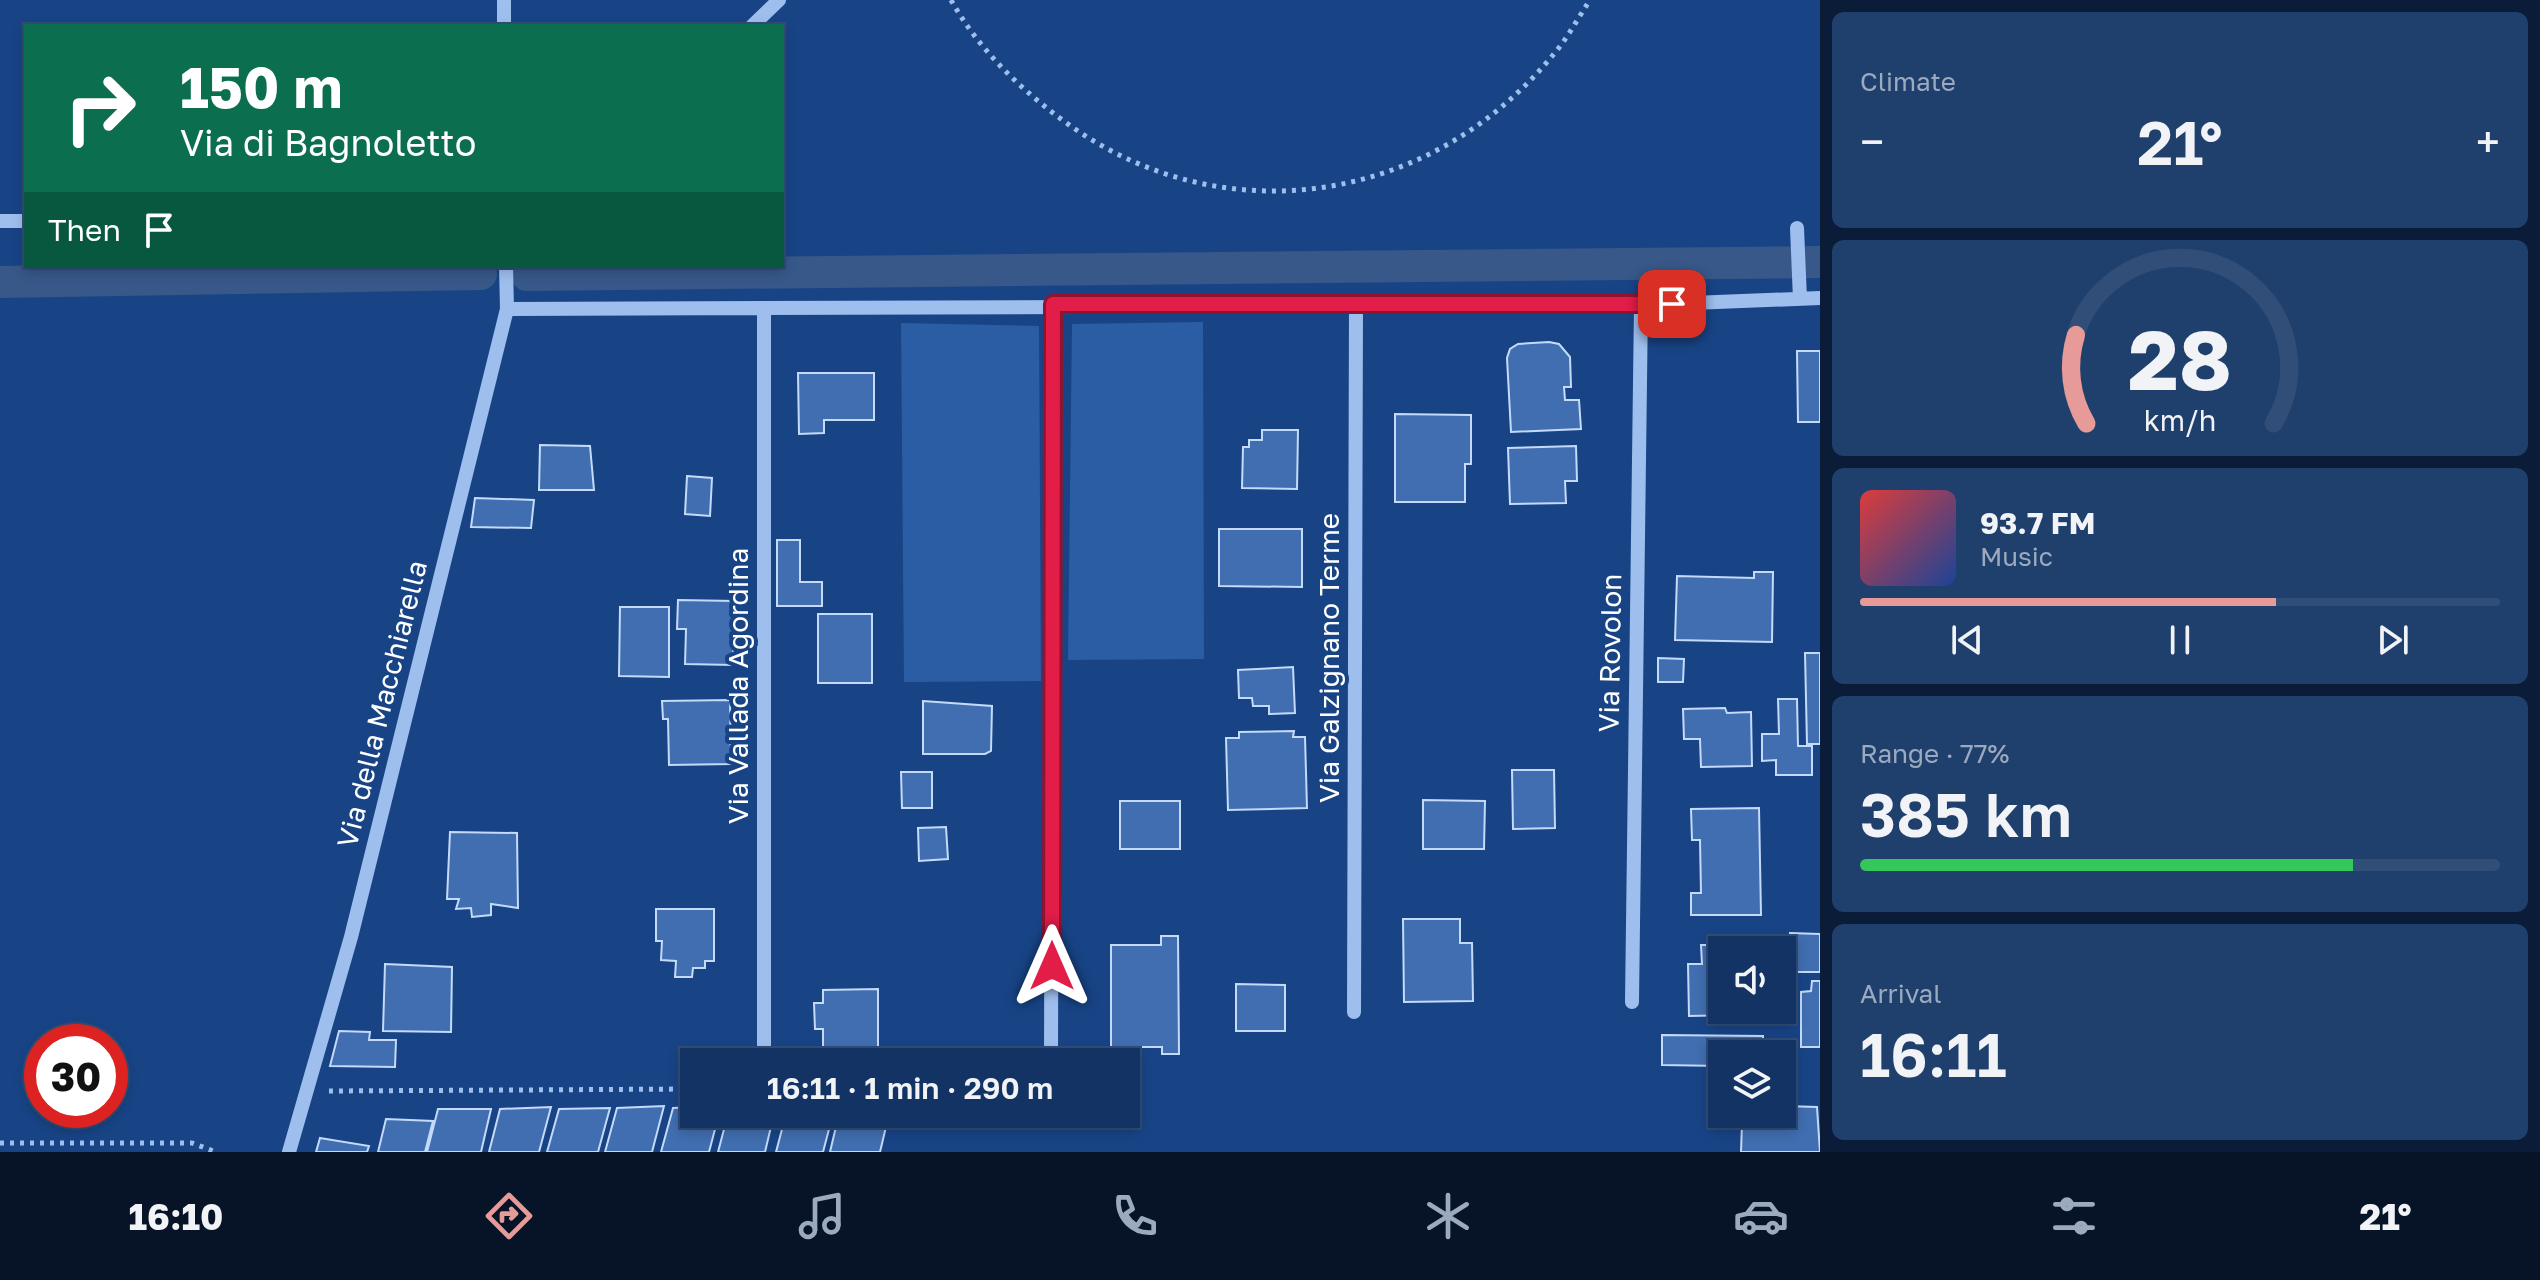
<!DOCTYPE html>
<html lang="en">
<head>
<meta charset="utf-8">
<style>
	body { margin:0; font-family:"Golos Text",sans-serif; background:#1f3f6d; color:#f1f3f6; height:100vh; display:flex; flex-direction:column; font-size:30px; white-space:nowrap }
	* { box-sizing:border-box; margin:0 }
	p { font-size:26px; color:#9caabf }
	.icon { flex:none; width:44px; height:44px; fill:none; stroke:currentColor; stroke-width:2; stroke-linecap:round; stroke-linejoin:round }
	.map { position:relative; flex:1; overflow:hidden }
	.details { display:flex; flex-direction:column; gap:12px; padding:12px; background:#0a1c37; width:720px }
	.details>* { flex:none }
	.guide { position:absolute; left:24px; top:24px; width:760px; height:244px; border-radius:0px; box-shadow:0 4px 12px #0003,0 0 0 2px #314e78; background:#0b6e4f; color:#fff; overflow:hidden }
	.controls { position:absolute; left:1708px; top:936px; display:grid; gap:16px }
	.controls a { display:grid; place-items:center; width:88px; height:88px; border-radius:0px; background:#123364; box-shadow:0 4px 12px #0003,0 0 0 2px #314e78; font-size:40px }
	.speed { position:absolute; left:24px; top:1024px; display:flex; gap:16px; font-size:40px; font-weight:700; text-align:center }
	.speed>* { display:grid; place-content:center; width:104px; height:104px; border-radius:50%; background:#123364; box-shadow:0 4px 12px #0003,0 0 0 2px #314e78; line-height:1 }
	.speed .limit { border:12px solid #d22; background:#fff; color:#111 }
	.pin { position:absolute; display:grid; place-items:center; width:68px; height:68px; color:#fff; margin:-34px; border-radius:16px; box-shadow:0 4px 12px #0006 }
	.me { position:absolute; width:88px; margin:-44px; rotate:0deg; stroke-linejoin:round; filter:drop-shadow(0 0 6px #0008) }
	.turn { display:flex; align-items:center; gap:28px; height:168px; padding:0 24px; font-size:36px }
	.turn .icon { width:104px; height:104px; stroke-width:2.5 }
	.turn b { display:block; font-size:56px; line-height:68px }
	.then { display:flex; align-items:center; height:76px; padding:0 24px; background:#0003; gap:16px; font-size:30px }
	.big { font-size:60px; font-weight:600; line-height:1.1 }
	.details .widget { flex:1; display:flex; flex-direction:column; justify-content:center; gap:12px; min-width:0; padding:0 28px; border-radius:12px; background:#1f3f6d }
	.details .dial { align-items:center; gap:0 }
	.dial svg { height:208px; overflow:visible; fill:none; stroke:#314e78; stroke-width:7; stroke-linecap:round; text-anchor:middle }
	.dial text { fill:#f1f3f6; stroke:none }
	.song { display:flex; align-items:center; gap:24px }
	.cover { width:96px; height:96px; border-radius:12px; background:linear-gradient(135deg,hsl(0 70% 55%),hsl(220 70% 35%)) }
	.played { height:8px; border-radius:4px; background:linear-gradient(90deg,#e69b98 65%,#314e78 65%) }
	.keys { display:flex; justify-content:space-around; direction:ltr }
	.heat { display:flex; justify-content:space-between; align-items:center; font-size:44px; direction:ltr }
	.charge { height:12px; border-radius:6px; background:linear-gradient(90deg,#34c759 77%,#314e78 0) }
	.trip { position:absolute; left:680px; top:1048px; width:460px; height:80px; border-radius:0px; background:#123364; box-shadow:0 4px 12px #0003,0 0 0 2px #314e78; font-weight:600; line-height:80px; text-align:center }
	.menu { display:flex; height:128px; justify-content:space-around; align-items:center; background:#071428; color:#9caabf }
	.menu .icon { width:56px; height:56px }
	.menu .current { color:#e69b98 }
	.menu b { font-size:36px; color:#f1f3f6 }
	main { display:flex; flex:1; min-height:0 }
	.map>svg:first-child { display:block }
	.green { fill:#2b5da5 }
	.lines { fill:none; stroke-linecap:round; stroke-linejoin:round }
	.canal { stroke:#375889; stroke-width:32 }
	.building { fill:#406eb0; stroke:#c4daf9; stroke-width:2 }
	.path { stroke:#9ebfed; stroke-width:5; stroke-dasharray:4 6; stroke-linecap:butt }
	.minor { stroke:#9ebfed; stroke-width:14 }
	.route-casing { stroke:#92132f; stroke-width:20 }
	.route { stroke:#e11d48; stroke-width:14 }
	.labels { text-anchor:middle; stroke-width:8; stroke-linejoin:round; paint-order:stroke }
	.street-label { font-size:28px; fill:#fff; stroke:#184486 }
</style>
</head>
<body>
<main>
<div class="map">
<svg width="1820" height="1152" viewBox="0 0 1820 1152">
	<rect width="100%" height="100%" fill="#184486"/>
	<path class="green" d="M1203,322L1204,659L1068,660L1072,324Z
		M901,323L1039,326L1041,681L904,682Z"/>
	<g class="lines">
		<path class="canal" d="M527,275L1820,262
			M0,282L481,274"/>
	</g>
	<path class="building" d="M1549,342L1559,344L1570,357L1571,387H1564L1565,400H1579L1581,429L1511,432L1507,358L1510,349L1518,344Z
		M1797,351H1820V422H1798Z
		M798,373H874V420H824V433L799,434Z
		M1395,414L1471,415V464H1465V502H1395Z
		M1262,430H1298L1297,489L1242,488L1243,447H1249V440H1262Z
		M540,445L590,446L594,490H539Z
		M1576,446L1577,481H1565L1566,503L1510,504L1508,448Z
		M687,476L712,478L710,516L685,514Z
		M475,498L534,500L531,528L471,527Z
		M1219,529H1302V587L1219,586Z
		M777,540H800V582H822V606H777Z
		M1754,572H1773L1772,642L1675,640L1677,576L1754,578Z
		M678,600L734,601L733,665L685,664L686,629H677Z
		M620,607H669V677L619,676Z
		M818,614H872V683H818Z
		M1805,653H1820V744H1807Z
		M1658,658L1684,659L1683,682H1658Z
		M1293,667L1295,713L1269,714V706H1253L1252,698H1239L1238,670Z
		M1778,699H1797L1798,746H1812V775H1776V760L1762,761V734H1779Z
		M730,700L731,764L669,765L668,719H663L662,701Z
		M923,701L992,706L991,751L985,754H923Z
		M1725,708L1727,713L1751,712L1752,766L1701,767L1700,739H1684L1683,709Z
		M1294,731L1293,737H1305L1307,808L1228,810L1226,738H1239V732Z
		M1512,770H1554L1555,828L1513,829Z
		M901,772H932V808H902Z
		M1423,800L1485,801L1484,849H1423Z
		M1120,801H1180V849H1120Z
		M1759,808L1761,915H1691V893H1701L1700,840H1692L1691,809Z
		M946,827L948,859L919,861L918,828Z
		M450,832L517,833L518,908L491,904V915L472,917L471,908L456,909L459,899H447Z
		M656,909H714V961H705V968H693L692,977H675L676,961L661,960L662,941H656Z
		M1403,919H1460V943H1472L1473,1001L1404,1002Z
		M1790,933L1820,934V972H1789Z
		M1161,936H1178L1179,1054H1162V1047H1111V945H1161Z
		M1701,945H1763V950H1722V1010H1737V1015L1689,1016L1688,964H1702Z
		M385,964L452,967L451,1032L383,1031Z
		M1812,981H1820V1047H1801V992L1811,991Z
		M1236,984L1285,985V1031H1236Z
		M878,989V1050H823V1029H815L814,1003H823V990Z
		M339,1031L370,1032L369,1040H396L395,1067L330,1066Z
		M1662,1035L1763,1036V1054H1722V1066L1662,1065Z
		M1782,1096L1785,1106L1817,1107L1820,1152H1741L1742,1123H1755V1114H1782Z
		M664,1106L652,1152H605L617,1108Z
		M551,1107L539,1152H489L500,1109Z
		M694,1107V1114H719L709,1152H661L673,1108Z
		M610,1108L598,1152H547L559,1109Z
		M438,1109H491L481,1152H427Z
		M728,1114H774L765,1152H718Z
		M786,1114H833L823,1152H776Z
		M839,1114H889L880,1152H830Z
		M386,1119L433,1121L425,1152H378Z
		M320,1138L369,1146L367,1152H316Z"/>
	<g class="lines">
		<path class="path" d="M951,0C977,47 1018,87 1061,119C1218,237 1429,206 1553,55C1567,39 1578,18 1590,0
			M329,1091L694,1089
			M0,1143H192L216,1152"/>
		<path class="minor" d="M504,0V26
			M752,26L779,0
			M0,221H26
			M1797,228L1800,299
			M507,309L1641,305L1820,298
			M764,309V1062
			M1632,1002L1641,305
			M1354,1012L1356,304
			M1051,1061L1053,304
			M289,1152L351,937L507,309L506,266"/>
	</g>
	<g class="lines">
		<g class="route-casing">
			<path id="route" d="M1052,966L1053,304H1672"/>
		</g>
		<use href="#route" class="route"/>
	</g>
	<g class="labels">
		<g class="street-label">
			<text transform="translate(1610 653) rotate(-89)" y="10">Via Rovolon</text>
			<text transform="translate(1329 658) rotate(-90)" y="10">Via Galzignano Terme</text>
			<text transform="translate(738 686) rotate(-90)" y="10">Via Vallada Agordina</text>
			<text transform="translate(382 704) rotate(-76)" y="10">Via della Macchiarella</text>
		</g>
	</g>
</svg>
<div class="controls">
<a><svg class="icon" aria-label="sound" viewBox="0 0 24 24"><path d="M4 9h4l5-4v14l-5-4H4zM17 9q2 3 0 6"/></svg></a>
<a><svg class="icon" aria-label="layers" viewBox="0 0 24 24"><path d="M12 4l9 5-9 5-9-5zM3 14l9 5 9-5"/></svg></a>
</div>
<div class="speed"><div class="limit">30</div></div>
<div class="pin" style="left:1672px;top:304px;background:#d93025"><svg class="icon" aria-label="arrive" viewBox="0 0 24 24"><path d="M6 21V4h12l-3 4 3 4H6"/></svg></div>
<svg class="me" style="left:1052px;top:966px" viewBox="-20 -20 40 40"><path d="M0-17L14 15 0 8-14 15z" fill="#e11d48" stroke="#fff" stroke-width="4"/></svg>
<div class="trip">16:11 · 1 min · 290 m</div>
<div class="guide">
<div class="turn"><svg class="icon" aria-label="right" viewBox="0 0 24 24"><path d="M7 20v-9h11M14 6l5 5-5 5"/></svg><div><b>150 m</b>Via di Bagnoletto</div></div>
<div class="then">Then<svg class="icon" aria-label="arrive" viewBox="0 0 24 24"><path d="M6 21V4h12l-3 4 3 4H6"/></svg></div>
</div>
</div>
<section class="details">
<div class="widget"><p>Climate</p>
<div class="heat"><a>−</a><b class="big">21°</b><a>+</a></div>
</div>
<div class="widget dial"><svg viewBox="0 0 100 80">
<path d="M14 69A42 42 0 1 1 86 69"/>
<path d="M14 69A42 42 0 0 1 10 35" stroke="#e69b98"/>
<text x="50" y="56" font-size="32" font-weight="700">28</text>
<text x="50" y="72" font-size="11">km/h</text>
</svg></div>
<div class="widget">
<div class="song"><i class="cover"></i><div><b>93.7 FM</b><p>Music</p></div></div>
<div class="played"></div>
<div class="keys"><svg class="icon" aria-label="previous" viewBox="0 0 24 24"><path d="M18 5L8 12l10 7zM5 5v14"/></svg><svg class="icon" aria-label="pause" viewBox="0 0 24 24"><path d="M8 5v14M16 5v14"/></svg><svg class="icon" aria-label="next" viewBox="0 0 24 24"><path d="M6 5l10 7-10 7zM19 5v14"/></svg></div>
</div>
<div class="widget"><p>Range · 77%</p><b class="big">385 km</b><div class="charge"></div></div>
<div class="widget"><p>Arrival</p><b class="big">16:11</b></div>
</section>
</main>
<nav class="menu">
<b>16:10</b>
<svg class="icon current" aria-label="directions" viewBox="0 0 24 24"><path d="M12 3l9 9-9 9-9-9zM9 14v-3h6M13 9l2 2-2 2"/></svg>
<svg class="icon" aria-label="music" viewBox="0 0 24 24"><path d="M9 18V5l10-2v13"/><circle cx="6" cy="18" r="3"/><circle cx="16" cy="16" r="3"/></svg>
<svg class="icon" aria-label="phone" viewBox="0 0 24 24"><path d="M5 4h4l2 5-3 2q2 4 5 5l2-3 5 2v4C11 20 4 13 5 4z"/></svg>
<svg class="icon" aria-label="climate" viewBox="0 0 24 24"><path d="M12 3v18M4 7l16 10M4 17L20 7"/></svg>
<svg class="icon" aria-label="car" viewBox="0 0 24 24"><path d="M5 17H2v-5l4-1 3-4h7l3 4 3 1v5h-3M9 17h6M6 11h13"/><circle cx="7" cy="17" r="2"/><circle cx="17" cy="17" r="2"/></svg>
<svg class="icon" aria-label="filters" viewBox="0 0 24 24"><path d="M4 7h16M4 17h16"/><circle cx="9" cy="7" r="2"/><circle cx="15" cy="17" r="2"/></svg>
<b>21°</b>
</nav>
</body>
</html>
